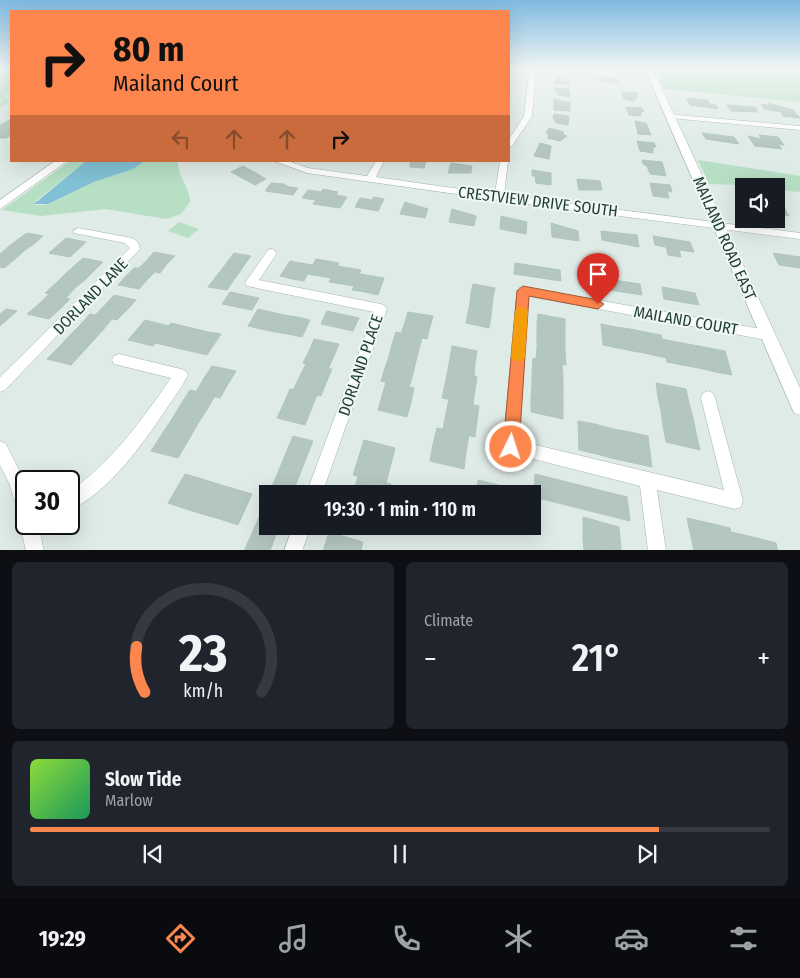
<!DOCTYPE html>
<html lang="en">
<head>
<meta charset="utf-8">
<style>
	body { margin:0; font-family:"Fira Sans Condensed",sans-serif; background:#20242c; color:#f1f3f6; height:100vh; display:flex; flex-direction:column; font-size:19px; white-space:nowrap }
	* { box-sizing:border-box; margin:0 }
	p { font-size:16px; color:#9ea1a6 }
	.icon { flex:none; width:28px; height:28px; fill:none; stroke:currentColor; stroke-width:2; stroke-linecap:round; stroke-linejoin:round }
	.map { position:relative; height:550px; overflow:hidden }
	.side { display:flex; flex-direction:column; gap:12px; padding:12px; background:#0d0f14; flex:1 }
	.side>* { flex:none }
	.banner { position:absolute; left:10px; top:10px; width:500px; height:152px; border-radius:0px; box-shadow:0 5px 20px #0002; background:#fc864d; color:#111; overflow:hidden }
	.fabs { position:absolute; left:735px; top:178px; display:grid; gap:10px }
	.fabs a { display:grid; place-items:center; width:50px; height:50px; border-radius:0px; background:#171b24; box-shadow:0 5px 20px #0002; font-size:25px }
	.speed { position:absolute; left:15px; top:470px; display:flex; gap:10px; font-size:25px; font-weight:700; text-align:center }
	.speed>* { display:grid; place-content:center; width:65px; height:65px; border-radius:50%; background:#171b24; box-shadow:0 5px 20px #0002; line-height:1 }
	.speed .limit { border:2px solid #111; border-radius:8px; background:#fff; color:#111 }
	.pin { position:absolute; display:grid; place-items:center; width:42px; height:42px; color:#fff; margin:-51px -21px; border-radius:50% 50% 50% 0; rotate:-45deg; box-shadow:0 0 5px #0007 }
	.pin .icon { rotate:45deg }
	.me { position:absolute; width:55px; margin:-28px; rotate:4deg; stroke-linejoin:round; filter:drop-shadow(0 0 4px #0008) }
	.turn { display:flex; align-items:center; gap:18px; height:105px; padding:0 20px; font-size:22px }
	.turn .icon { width:65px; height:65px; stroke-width:2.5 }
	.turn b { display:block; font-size:35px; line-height:42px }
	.lanes { display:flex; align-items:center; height:48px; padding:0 20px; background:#0003; justify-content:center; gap:25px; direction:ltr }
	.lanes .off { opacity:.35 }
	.big { font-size:38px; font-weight:600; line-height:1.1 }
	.side .widget { flex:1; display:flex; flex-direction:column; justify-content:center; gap:8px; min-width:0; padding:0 18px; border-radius:8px; background:#20242c }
	.side .dial { align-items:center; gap:0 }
	.dial svg { height:130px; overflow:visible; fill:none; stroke:#363941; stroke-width:7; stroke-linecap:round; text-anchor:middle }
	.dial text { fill:#f1f3f6; stroke:none }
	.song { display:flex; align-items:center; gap:15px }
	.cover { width:60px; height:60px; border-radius:8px; background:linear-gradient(135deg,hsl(90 70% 55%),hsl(150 70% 35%)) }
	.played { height:5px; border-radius:2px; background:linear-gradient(90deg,#fc864d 85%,#363941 85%) }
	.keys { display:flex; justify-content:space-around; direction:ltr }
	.heat { display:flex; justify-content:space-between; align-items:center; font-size:28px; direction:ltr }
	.side .tiles { flex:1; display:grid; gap:12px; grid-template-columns:1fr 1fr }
	.widget:last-child { grid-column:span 2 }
	.trip { position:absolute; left:259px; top:485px; width:282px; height:50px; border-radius:0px; background:#171b24; box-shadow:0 5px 20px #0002; font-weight:600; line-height:50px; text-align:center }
	.tab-bar { display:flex; height:80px; justify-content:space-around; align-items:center; background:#090b0e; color:#9ea1a6 }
	.tab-bar .icon { width:35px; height:35px }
	.tab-bar .selected { color:#fc864d }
	.tab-bar b { font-size:22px; color:#f1f3f6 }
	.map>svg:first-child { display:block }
	.green { fill:#b6dfc4 }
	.water { fill:#82c1d5 }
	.building { fill:#b4c6c0; stroke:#b1c5bf }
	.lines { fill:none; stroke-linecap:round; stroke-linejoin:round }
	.minor-casing { stroke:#a2b3af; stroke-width:1 }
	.tertiary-casing { stroke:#a2b3af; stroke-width:1 }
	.minor { fill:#fff; fill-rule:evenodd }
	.tertiary { fill:#fff; fill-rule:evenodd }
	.route { fill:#fc864d; stroke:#a45732 }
	.slow { fill:#f59e0b }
	.labels { text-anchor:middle; stroke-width:4; stroke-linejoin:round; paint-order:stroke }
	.street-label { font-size:16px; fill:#1f3d37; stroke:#f0f8f4 }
</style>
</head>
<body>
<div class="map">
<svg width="800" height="551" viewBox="0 0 800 551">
	<rect width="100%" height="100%" fill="#dfebe7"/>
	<path class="green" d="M0,69H11V89L5,96L9,102L0,108Z
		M655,69H800V102L664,89Z
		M698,160L800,176V192L776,190V186L709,184Z
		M70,161H86L37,200L35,205H44L55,201L94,182L133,169L145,161H178C177,177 190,186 190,202L181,214L166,219L106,209L41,216L2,210Z
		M179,222L199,229L188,238L168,231Z"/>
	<path class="water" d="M86,161H145L133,169L94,182L48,204H34Z"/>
	<path class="building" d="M557,76L566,77V81L570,82V84H556L554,80Z
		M598,77L617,78L619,84L599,80Z
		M554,88L569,89L570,97L558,95Z
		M622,92L637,93L638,97H636L635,101L624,99Z
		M686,98L707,100L710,104L716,105L718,109L690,105Z
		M554,99L570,103V111L554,110Z
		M768,103L793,110L800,118L783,116L781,112L764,109L761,104L769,105Z
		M727,105L755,107L758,112L731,111Z
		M626,107L642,108L644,112L641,111V116L629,115Z
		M554,114L569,116L568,125L556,123L553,118Z
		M11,119V135L6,138H0V125Z
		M635,121L646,123L651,135L638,134Z
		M549,128L564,132L563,135L567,136L560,141L547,138L549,136L546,132Z
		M702,133L734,137L739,144L706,139Z
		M759,135L778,137L784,145L778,144L782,149L755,146L748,136L762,139Z
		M637,141L654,143L656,147H653V153L640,151Z
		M540,143L551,146L549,159L534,156Z
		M642,160L662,162L666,176L650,174L647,166L643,164Z
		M410,161H426L424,168L410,167Z
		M451,163L472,166L471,173H448Z
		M243,166L256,173L266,179L255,185L231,172Z
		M532,170L551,173V185L536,183L535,176H532Z
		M577,179L600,181L602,190H579Z
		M271,183L284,184L289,187L298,188L293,195L265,191Z
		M650,183L670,185L672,192L667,191L669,198L653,196Z
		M323,189L338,192L336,195L347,197L340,208L313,204L316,200L302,198L308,190L321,192Z
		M374,197L384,199L378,211L355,207L360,198L372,200Z
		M776,200H780L789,216L776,214Z
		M405,202L428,209L425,218L400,214Z
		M452,209L476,216L474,226L449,222Z
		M501,216L527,222L526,234L500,229Z
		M551,223L578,231L579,241L552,237Z
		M601,231L637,235L639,247L602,240Z
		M27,233L43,236L34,244L17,240Z
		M653,236L690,242L694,252L679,250L681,257L668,255L666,247L655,245Z
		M66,238L76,240L59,255L49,253Z
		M17,240L34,244L24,251L7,248Z
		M76,240L86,242L70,257L59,255Z
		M7,248L24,251L14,260L0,257V254Z
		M154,252L175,256L167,264L147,260Z
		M234,253L251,256L245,264L228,261Z
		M773,253L800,257V268L779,265Z
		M0,257L14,260L4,268L0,267Z
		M83,258L103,262L94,271L74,266Z
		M316,259L328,261L320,276L308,274Z
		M147,260L167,264L160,273L139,268Z
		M228,261L245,264L239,273L222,269Z
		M290,261L301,263L292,279L280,276Z
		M328,261L339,263L331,278L320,276Z
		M301,263L312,265L304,281L292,279Z
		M515,263L560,270L561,281L514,274Z
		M74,266L94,271L85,280L64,275Z
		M337,266L349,268L342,284L329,282Z
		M134,268H139L155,272L147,280L126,276Z
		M349,268L361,270L354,286L342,284Z
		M222,269L239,273L233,281L215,278Z
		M360,274L372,276L365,292L352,290Z
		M64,275L85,280L75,288L55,284Z
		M126,276L147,280L139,289L118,285Z
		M372,276L384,278L378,295L365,292Z
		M215,278L233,281L227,290L208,287Z
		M607,279L640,284L642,295L609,290Z
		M55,284L75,288L66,298L45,293Z
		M473,284L495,288L493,297L471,293Z
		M662,287L695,293L699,305L664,299Z
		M230,292L259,298L252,310L222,304Z
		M471,293L493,297L492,307L470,303Z
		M49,294L66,298L70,299L60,309L39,304Z
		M114,295L136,300L127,310L105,305Z
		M470,303L492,307L491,317L468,313Z
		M39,304L60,309L49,319L27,314Z
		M105,305L127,310L117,320L95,315Z
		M6,309L17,311L0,326V314Z
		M258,309L271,312L261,329L248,326Z
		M327,311L359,318L353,331L321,324Z
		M271,312L284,315L275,332L261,329Z
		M408,312L433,316L430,327L405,322Z
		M468,313L491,317L489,328L466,323Z
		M90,314L95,315L112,319L103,330L80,325Z
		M538,314L565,319V329L537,324Z
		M284,315L297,317L288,334L275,332Z
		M297,317L310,320L302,337L288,334Z
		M145,320L157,323L141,343L128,340Z
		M405,322L430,327L427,339L401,334Z
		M157,323L169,326L153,346L141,343Z
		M171,323L183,326L168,346L155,343Z
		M537,324L565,329V341L537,335Z
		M601,324L616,327L618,348L603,345Z
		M80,325L103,330L93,341L70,335Z
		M183,326L196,329L181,349L168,346Z
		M616,327L630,329L633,351L618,348Z
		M196,329L208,332L194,352L181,349Z
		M630,329L645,332L649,354L633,351Z
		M208,332L221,334L207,355L194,352Z
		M396,332L422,338L419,349L392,344Z
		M645,332L661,335L666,358L649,354Z
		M70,335L93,341L82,353L59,347Z
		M537,335L565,341V352L537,347Z
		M314,339L339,344L334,356L309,351Z
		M662,339L677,342L682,365L667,362Z
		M677,342L693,345L699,368L682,365Z
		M392,344L419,349L416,361L389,356Z
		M693,345L709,348L715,372L699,368Z
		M452,346L477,351L475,364L450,358Z
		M59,347L82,353L71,365L47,359Z
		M537,347L565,352L566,365L536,359Z
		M709,348L725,351L732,375L715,372Z
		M309,351L334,356L328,369L303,363Z
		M389,356L416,361L413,374L385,368Z
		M450,358L475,364L474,376L448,370Z
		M533,358L562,364L563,377L532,371Z
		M306,364L332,369L326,383L300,376Z
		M212,366L236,371L228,384L204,378Z
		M385,368L413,374L409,387L381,381Z
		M448,370L477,377L475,390L445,384Z
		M532,371L563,377V391L532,384Z
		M300,376L326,383L321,396L293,390Z
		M204,378L228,384L220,398L196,392Z
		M386,382L414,388L411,402L382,396Z
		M656,383L686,389L689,403L658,397Z
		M445,384L475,390L473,404L442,398Z
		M532,384L563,391V405L531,398Z
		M290,389L317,395L311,410L284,403Z
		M190,390L215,396L206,411L181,404Z
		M382,396L411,402L407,417L378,410Z
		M658,397L689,403L693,418L661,411Z
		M531,398L563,405V419L531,412Z
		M449,399L479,406L477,421L446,414Z
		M284,403L311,410L305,425L277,418Z
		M181,404L206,411L197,425L172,419Z
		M661,411L693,418L696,433L663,426Z
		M446,414L477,421L475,437L443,429Z
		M172,419L197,425L188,441L162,434Z
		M578,421L595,424L597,454L579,450Z
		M595,424L613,429L615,459L597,454Z
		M663,426L696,433L700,450L666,442Z
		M437,428L469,435L466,452L433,444Z
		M613,429L630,432L634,463L615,459Z
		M630,432L648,436L652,467L634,463Z
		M162,434L188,441L178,458L151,451Z
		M293,436L313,441L292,494H269Z
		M364,440L395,448L391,464L359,456Z
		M433,444L466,452L464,469L430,461Z
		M359,456L391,464L386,483L353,475Z
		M185,474L202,479L186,509L168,503Z
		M535,474L627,497L630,521L534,497Z
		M358,476L391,484L389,494H353Z
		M202,479L218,484L202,514L186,509Z
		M478,480L523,491V494H477Z
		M218,484L235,489L220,519L202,514Z
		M235,489L252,494L238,525L220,519Z
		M268,497V526H279L270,551H244Z
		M583,517L619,527L621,549L583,539Z
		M687,518L709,523L715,551H694Z
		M709,523L730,528L736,551H715Z
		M329,532L363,542L361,551H323Z
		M731,532L753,537L757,551H736Z
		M753,537L776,543L778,551H757Z
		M583,539L621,549V551H584Z"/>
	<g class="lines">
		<g class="minor-casing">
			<path id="minor" d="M509,69H536V72L532,116L512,146H509V139L524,116L529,74L509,72Z
				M603,69H626L654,74L651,76Z
				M667,114L800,126V130L670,118H667Z
				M274,161H288L308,168L367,176L376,161H384L376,177L495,194L500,161H508L504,195L800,233V239L534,205L307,173Z
				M78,228L132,238L138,242L140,249L5,390L0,392V377L130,248L125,243L74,233L73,231Z
				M272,249L277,253L259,280L381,304L385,306L387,309L322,494H306L374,312L247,286L245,283L247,280L268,250Z
				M523,287L772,331L773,335L772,339L767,340L528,296L519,441L724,490L701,398L703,393L708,391L713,393L715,398L743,501L741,507L735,509L657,490L666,551H648L640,486L506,452L503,447L517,291L519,288Z
				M119,354L181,369L186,371L188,375C182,387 174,397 167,408C144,442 108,494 69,510V492C112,462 141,421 171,378L114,364L112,360L114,356Z
				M0,441L6,444L24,480L26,486V524H38L44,551H26L20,524L23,518L20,517L9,483L0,465Z
				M293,526H311L302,551H284Z"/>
		</g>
		<g class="tertiary-casing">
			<path id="tertiary" d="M645,69H653L800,388V415L794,413Z
				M55,161H67L0,209V200Z"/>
		</g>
		<use href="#minor" class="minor"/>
		<use href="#tertiary" class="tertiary"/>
	</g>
	<linearGradient id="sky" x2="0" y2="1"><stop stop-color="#7fb9e0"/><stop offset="0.47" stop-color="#f1f6f4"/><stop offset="1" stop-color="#f1f6f4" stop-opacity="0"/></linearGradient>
	<rect width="800" height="146" fill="url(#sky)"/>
	<path class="route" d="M523,286L598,300L604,304L598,309L529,296L519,447L517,453L511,455L506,453L503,447L517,291Z"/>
	<path class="slow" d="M521,306L528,311L525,357L523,361H513L511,357L515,311Z"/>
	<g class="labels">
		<g class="street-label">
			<text transform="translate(538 201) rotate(7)" y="6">CRESTVIEW DRIVE SOUTH</text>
			<text transform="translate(725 238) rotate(66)" y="6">MAILAND ROAD EAST</text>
			<text transform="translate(90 296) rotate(-46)" y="6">DORLAND LANE</text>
			<text transform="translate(686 320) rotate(10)" y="6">MAILAND COURT</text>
			<text transform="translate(360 365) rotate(-71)" y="6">DORLAND PLACE</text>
		</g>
	</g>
</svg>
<div class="fabs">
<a><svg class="icon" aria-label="sound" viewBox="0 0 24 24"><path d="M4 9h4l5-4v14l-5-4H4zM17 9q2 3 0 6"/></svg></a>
</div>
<div class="speed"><div class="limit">30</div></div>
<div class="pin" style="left:598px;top:304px;background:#d93025"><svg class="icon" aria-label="arrive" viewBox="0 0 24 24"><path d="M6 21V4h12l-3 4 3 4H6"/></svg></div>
<svg class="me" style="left:511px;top:447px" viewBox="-20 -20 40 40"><circle r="17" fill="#fc864d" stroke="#fff" stroke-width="3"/><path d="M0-11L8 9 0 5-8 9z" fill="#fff"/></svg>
<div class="trip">19:30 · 1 min · 110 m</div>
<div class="banner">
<div class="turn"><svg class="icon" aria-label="right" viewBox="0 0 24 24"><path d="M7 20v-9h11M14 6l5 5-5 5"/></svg><div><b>80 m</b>Mailand Court</div></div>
<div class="lanes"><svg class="icon off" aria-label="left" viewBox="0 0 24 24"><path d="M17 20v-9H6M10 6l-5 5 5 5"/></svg><svg class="icon off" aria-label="ahead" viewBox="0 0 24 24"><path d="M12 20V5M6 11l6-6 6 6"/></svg><svg class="icon off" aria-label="ahead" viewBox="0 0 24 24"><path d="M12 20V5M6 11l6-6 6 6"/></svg><svg class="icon" aria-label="right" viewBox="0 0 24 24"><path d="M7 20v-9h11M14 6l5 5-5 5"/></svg></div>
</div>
</div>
<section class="side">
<div class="tiles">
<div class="widget dial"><svg viewBox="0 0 100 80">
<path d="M14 69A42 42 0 1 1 86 69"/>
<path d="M14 69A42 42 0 0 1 9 41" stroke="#fc864d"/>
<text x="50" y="56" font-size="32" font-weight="700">23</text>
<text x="50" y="72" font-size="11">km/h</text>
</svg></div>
<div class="widget"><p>Climate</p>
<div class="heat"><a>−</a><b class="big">21°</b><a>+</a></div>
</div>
<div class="widget">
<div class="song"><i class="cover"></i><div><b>Slow Tide</b><p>Marlow</p></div></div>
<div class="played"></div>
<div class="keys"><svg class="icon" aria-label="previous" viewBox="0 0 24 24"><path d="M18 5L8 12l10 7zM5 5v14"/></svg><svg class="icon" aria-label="pause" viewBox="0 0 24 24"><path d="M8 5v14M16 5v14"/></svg><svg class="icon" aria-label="next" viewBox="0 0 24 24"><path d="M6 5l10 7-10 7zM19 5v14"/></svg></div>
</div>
</div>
</section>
<nav class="tab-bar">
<b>19:29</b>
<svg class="icon selected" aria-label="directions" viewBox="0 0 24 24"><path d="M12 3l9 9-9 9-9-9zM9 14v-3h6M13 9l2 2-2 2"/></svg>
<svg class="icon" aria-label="music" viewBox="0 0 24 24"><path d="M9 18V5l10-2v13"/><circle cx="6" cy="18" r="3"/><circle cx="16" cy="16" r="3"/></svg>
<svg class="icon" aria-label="phone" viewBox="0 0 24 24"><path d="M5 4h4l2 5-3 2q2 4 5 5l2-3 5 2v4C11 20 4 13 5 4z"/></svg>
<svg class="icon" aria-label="climate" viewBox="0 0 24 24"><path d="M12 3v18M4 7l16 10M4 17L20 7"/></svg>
<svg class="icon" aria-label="car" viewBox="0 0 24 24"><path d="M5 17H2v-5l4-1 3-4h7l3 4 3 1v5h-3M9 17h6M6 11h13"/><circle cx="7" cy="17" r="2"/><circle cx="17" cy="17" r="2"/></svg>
<svg class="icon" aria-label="filters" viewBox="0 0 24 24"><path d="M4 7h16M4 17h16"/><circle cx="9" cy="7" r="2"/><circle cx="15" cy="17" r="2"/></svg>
</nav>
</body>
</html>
